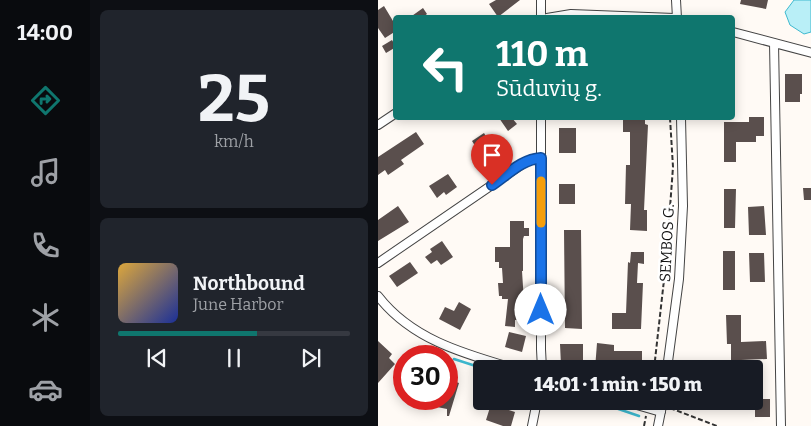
<!DOCTYPE html>
<html lang="en">
<head>
<meta charset="utf-8">
<style>
	body { margin:0; font-family:Bitter,serif; background:#20242c; color:#f1f3f6; height:100vh; display:flex; flex-direction:column; font-size:19px; white-space:nowrap }
	* { box-sizing:border-box; margin:0 }
	p { font-size:16px; color:#9ea1a6 }
	.icon { flex:none; width:28px; height:28px; fill:none; stroke:currentColor; stroke-width:2; stroke-linecap:round; stroke-linejoin:round }
	.map { position:relative; flex:1; overflow:hidden }
	.panel { display:flex; flex-direction:column; gap:10px; padding:10px; background:#0d0f14; width:288px }
	.panel>* { flex:none }
	.hud { position:absolute; left:15px; top:15px; width:342px; height:105px; border-radius:5px; box-shadow:0 2px 12px #0003; background:#0f766e; color:#fff; overflow:hidden }
	.speed { position:absolute; left:15px; top:345px; display:flex; gap:10px; font-size:25px; font-weight:700; text-align:center }
	.speed>* { display:grid; place-content:center; width:65px; height:65px; border-radius:50%; background:#171b24; box-shadow:0 2px 12px #0003; line-height:1 }
	.speed .limit { border:8px solid #d22; background:#fff; color:#111 }
	.pin { position:absolute; display:grid; place-items:center; width:42px; height:42px; color:#fff; margin:-51px -21px; border-radius:50% 50% 50% 0; rotate:-45deg; box-shadow:0 0 5px #0007 }
	.pin .icon { rotate:45deg }
	.me { position:absolute; width:55px; margin:-28px; rotate:0deg; stroke-linejoin:round; filter:drop-shadow(0 0 4px #0008) }
	.turn { display:flex; align-items:center; gap:18px; height:105px; padding:0 20px; font-size:22px }
	.turn .icon { width:65px; height:65px; stroke-width:2.5 }
	.turn b { display:block; font-size:35px; line-height:42px }
	.panel .widget { flex:1; display:flex; flex-direction:column; justify-content:center; gap:8px; min-width:0; padding:0 18px; border-radius:8px; background:#20242c }
	.panel .dial { align-items:center; gap:0 }
	.dial b { font-size:65px; line-height:1 }
	.song { display:flex; align-items:center; gap:15px }
	.cover { width:60px; height:60px; border-radius:8px; background:linear-gradient(135deg,hsl(40 70% 55%),hsl(230 70% 35%)) }
	.played { height:5px; border-radius:2px; background:linear-gradient(90deg,#0f766e 60%,#363941 60%) }
	.keys { display:flex; justify-content:space-around; direction:ltr }
	.trip { position:absolute; left:95px; top:360px; width:290px; height:50px; border-radius:5px; background:#171b24; box-shadow:0 2px 12px #0003; font-weight:800; line-height:50px; text-align:center }
	main { display:flex; flex:1; min-height:0 }
	.tab-bar { display:flex; flex-direction:column; width:90px; justify-content:space-around; align-items:center; background:#090b0e; color:#9ea1a6 }
	.tab-bar .icon { width:35px; height:35px }
	.tab-bar .selected { color:#0f766e }
	.tab-bar b { font-size:22px; color:#f1f3f6 }
	.map>svg:first-child { display:block }
	.water { fill:#b9eff7; stroke:#3eb9cf }
	.lines { fill:none; stroke-linecap:round; stroke-linejoin:round }
	.stream { stroke:#3eb9cf; stroke-width:2.5 }
	.building { fill:#5a4f4d }
	.street-casing { stroke:#444; stroke-width:10 }
	.path { stroke:#333; stroke-width:2; stroke-dasharray:5 2.5; stroke-linecap:butt }
	.street { stroke:#fff; stroke-width:8 }
	.route-casing { stroke:#114b97; stroke-width:12 }
	.route { stroke:#1a73e8; stroke-width:9 }
	.slow { stroke:#f59e0b; stroke-width:9 }
	.labels { text-anchor:middle; stroke-width:5; stroke-linejoin:round; paint-order:stroke }
	.street-label { font-size:15px; fill:#111; stroke:#fff }
</style>
</head>
<body>
<main>
<nav class="tab-bar">
<b>14:00</b>
<svg class="icon selected" aria-label="directions" viewBox="0 0 24 24"><path d="M12 3l9 9-9 9-9-9zM9 14v-3h6M13 9l2 2-2 2"/></svg>
<svg class="icon" aria-label="music" viewBox="0 0 24 24"><path d="M9 18V5l10-2v13"/><circle cx="6" cy="18" r="3"/><circle cx="16" cy="16" r="3"/></svg>
<svg class="icon" aria-label="phone" viewBox="0 0 24 24"><path d="M5 4h4l2 5-3 2q2 4 5 5l2-3 5 2v4C11 20 4 13 5 4z"/></svg>
<svg class="icon" aria-label="climate" viewBox="0 0 24 24"><path d="M12 3v18M4 7l16 10M4 17L20 7"/></svg>
<svg class="icon" aria-label="car" viewBox="0 0 24 24"><path d="M5 17H2v-5l4-1 3-4h7l3 4 3 1v5h-3M9 17h6M6 11h13"/><circle cx="7" cy="17" r="2"/><circle cx="17" cy="17" r="2"/></svg>
</nav>
<section class="panel">
<div class="widget dial"><b>25</b><p>km/h</p></div>
<div class="widget">
<div class="song"><i class="cover"></i><div><b>Northbound</b><p>June Harbor</p></div></div>
<div class="played"></div>
<div class="keys"><svg class="icon" aria-label="previous" viewBox="0 0 24 24"><path d="M18 5L8 12l10 7zM5 5v14"/></svg><svg class="icon" aria-label="pause" viewBox="0 0 24 24"><path d="M8 5v14M16 5v14"/></svg><svg class="icon" aria-label="next" viewBox="0 0 24 24"><path d="M6 5l10 7-10 7zM19 5v14"/></svg></div>
</div>
</section>
<div class="map">
<svg width="434" height="426" viewBox="0 0 434 426">
	<rect width="100%" height="100%" fill="#fffaf5"/>
	<path class="water" d="M416,0H433V32L426,34L412,25L407,12Z"/>
	<g class="lines">
		<path class="stream" d="M76,359L107,369
			M217,401L261,416"/>
	</g>
	<path class="building" d="M118,0H142L120,17L111,4Z
		M363,0H390L388,9L362,4Z
		M6,6L18,26V31L7,38L0,28V10Z
		M45,8L49,14L44,18H31Z
		M14,40L18,47L8,53L4,46Z
		M407,74H424V94H422V102H407Z
		M371,117H386V136H378V142H358V162H346V122H371Z
		M121,118H134L139,124L130,131Z
		M245,118H267V124L270,125L266,210H269V231L252,230L253,204H247L248,165H252V132H245Z
		M181,128H198V153H181Z
		M38,132L46,144L23,160L26,164L10,175L7,170L0,175V157Z
		M106,133L110,140L117,136L127,151L121,155L122,157L104,167L96,156L101,152L94,141Z
		M70,174L79,187L68,195L66,192L59,198L51,186Z
		M181,184H197V204H181Z
		M425,188H434V200H426Z
		M346,189H358L357,228H346Z
		M20,206L31,222L0,241V220Z
		M386,206L388,235H371L370,207Z
		M132,221H146V228H151V236H146L145,239V271H144L146,302L144,320H137V327L127,326L130,299H124V296H121L120,283H125L124,268H121V262H117V247H132Z
		M186,230H203L204,329L187,328Z
		M64,241L75,257L63,265L59,260L53,264L47,257L54,252L52,249Z
		M345,251H357V290H345Z
		M253,252H266V264L260,263L259,283H265L263,329H234V313H248L250,262L252,263Z
		M371,253H386L387,282H372Z
		M32,262L40,273L19,287L11,276Z
		M81,302L93,309L82,330L61,319L67,307L76,311Z
		M348,315H363V342L388,341L389,359L363,360V369H349V361H353V344H349Z
		M131,332L148,336L144,352L127,347Z
		M0,341L14,354L11,358L17,364L0,383Z
		M219,343L236,345V351H264V369H247V363L228,361V369H217Z
		M182,344H205V365H183Z
		M69,379L81,383L71,416H69V409L59,407L62,399H69Z
		M377,399H392V417H377Z
		M114,401H130L128,409L137,412L133,426H125L108,420Z"/>
	<g class="lines">
		<g class="street-casing">
			<path id="street" d="M163,0V18
				M298,0L299,18
				M169,18L193,14L296,18
				M355,32L434,53
				M396,43L403,426
				M163,118V349L164,369
				M0,125L18,113
				M0,263L146,163L154,159L163,158
				M0,296C34,340 87,354 138,369
				M289,369L301,279L305,206L303,118
				M245,401L283,412
				M154,426L159,401
				M280,426L285,401"/>
		</g>
		<path class="path" d="M276,369L288,262L295,167L292,118
			M292,408L339,426
			M266,426L268,416"/>
		<use href="#street" class="street"/>
	</g>
	<g class="lines">
		<g class="route-casing">
			<path id="route" d="M114,185C129,175 144,159 163,158V310"/>
		</g>
		<use href="#route" class="route"/>
		<path class="slow" d="M163,181V223"/>
	</g>
	<g class="labels">
		<g class="street-label">
			<text transform="translate(289 243) rotate(-87)" y="5">SEMBOS G.</text>
		</g>
	</g>
</svg>
<div class="speed"><div class="limit">30</div></div>
<div class="pin" style="left:114px;top:185px;background:#d93025"><svg class="icon" aria-label="arrive" viewBox="0 0 24 24"><path d="M6 21V4h12l-3 4 3 4H6"/></svg></div>
<svg class="me" style="left:163px;top:310px" viewBox="-20 -20 40 40"><circle r="19" fill="#fff"/><path d="M0-13L10 11 0 6-10 11z" fill="#1a73e8"/></svg>
<div class="trip">14:01 · 1 min · 150 m</div>
<div class="hud">
<div class="turn"><svg class="icon" aria-label="left" viewBox="0 0 24 24"><path d="M17 20v-9H6M10 6l-5 5 5 5"/></svg><div><b>110 m</b>Sūduvių g.</div></div>
</div>
</div>
</main>
</body>
</html>
